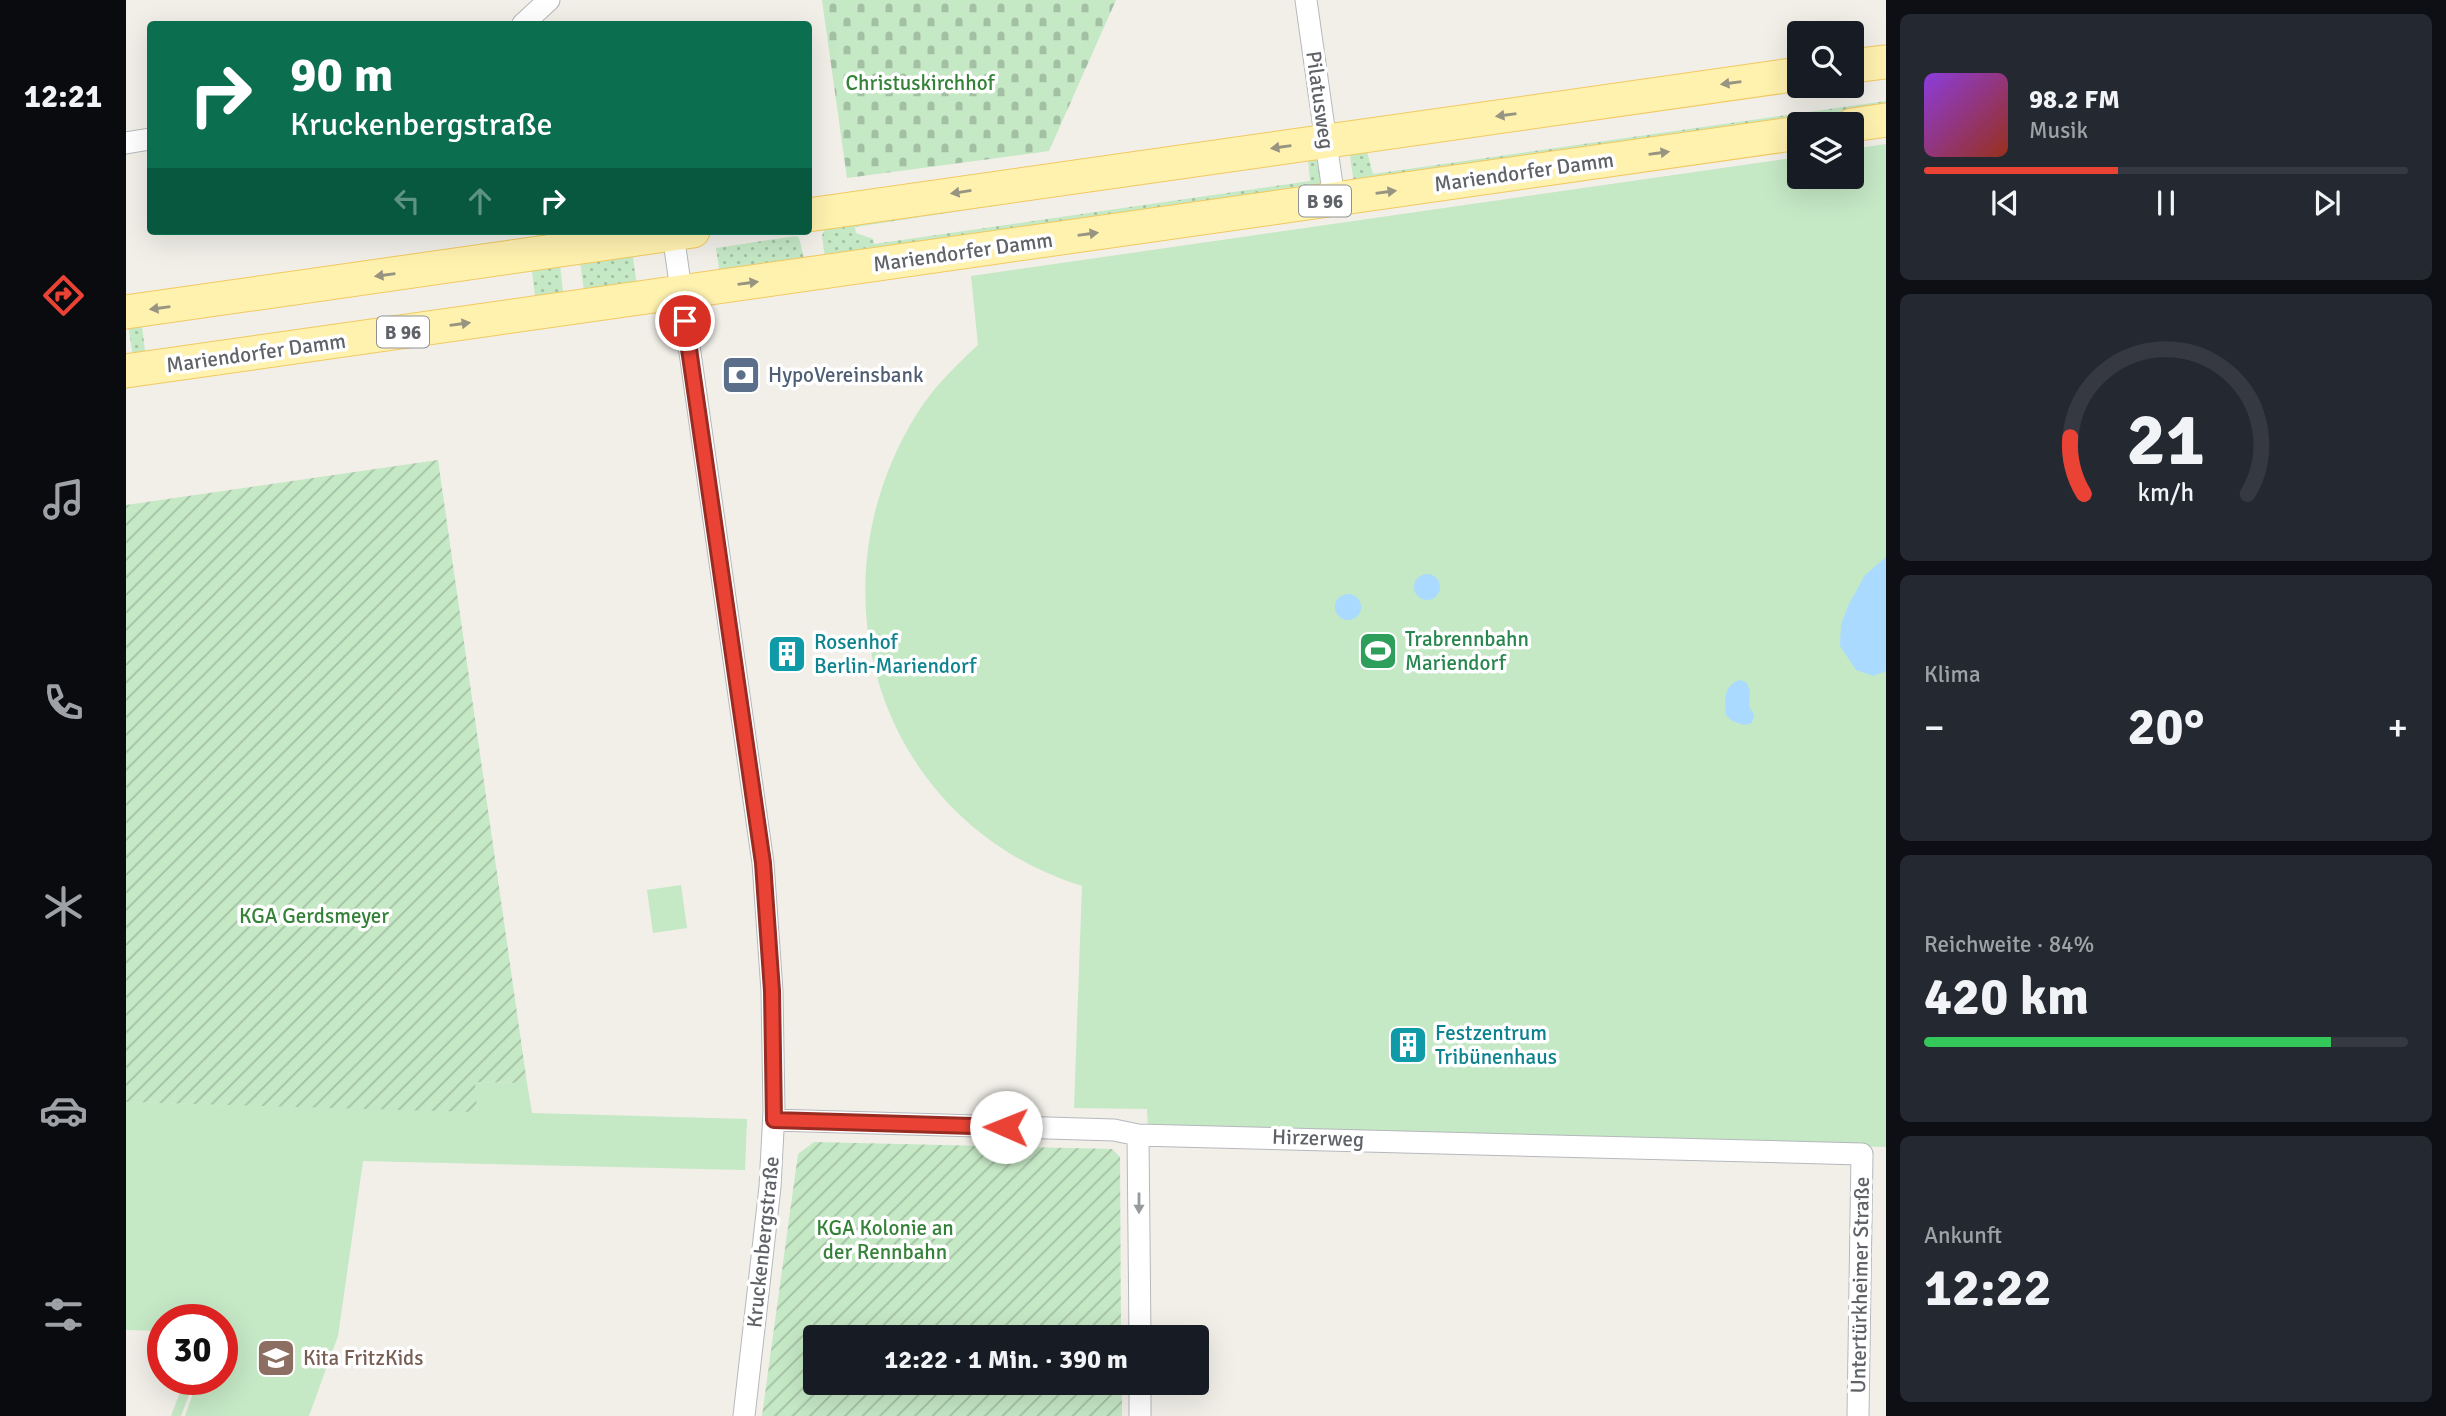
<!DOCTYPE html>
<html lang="de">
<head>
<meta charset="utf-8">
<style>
	body { margin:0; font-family:Signika,sans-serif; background:#242831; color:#f1f3f6; height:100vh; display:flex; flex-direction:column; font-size:26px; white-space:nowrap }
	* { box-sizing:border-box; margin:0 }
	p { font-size:23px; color:#9ea1a6 }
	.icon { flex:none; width:38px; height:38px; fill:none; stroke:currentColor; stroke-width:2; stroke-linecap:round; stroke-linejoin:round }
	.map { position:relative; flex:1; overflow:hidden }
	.panel { display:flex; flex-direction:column; gap:14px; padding:14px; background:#0d0f14; width:560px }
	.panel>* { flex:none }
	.banner { position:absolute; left:21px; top:21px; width:665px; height:214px; border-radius:7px; box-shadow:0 7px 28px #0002; background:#0b6e4f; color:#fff; overflow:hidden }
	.controls { position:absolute; left:1661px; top:21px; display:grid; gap:14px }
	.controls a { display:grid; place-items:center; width:77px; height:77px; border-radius:7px; background:#171b24; box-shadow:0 7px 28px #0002; font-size:35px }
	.speed { position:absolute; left:21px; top:1304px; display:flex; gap:14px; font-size:35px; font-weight:700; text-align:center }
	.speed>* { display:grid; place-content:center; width:91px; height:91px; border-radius:50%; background:#171b24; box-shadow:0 7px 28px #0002; line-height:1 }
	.speed .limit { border:10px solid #d22; background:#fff; color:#111 }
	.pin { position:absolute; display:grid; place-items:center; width:60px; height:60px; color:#fff; margin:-30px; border:4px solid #fff; border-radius:50%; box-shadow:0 2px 7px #0007 }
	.me { position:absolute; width:77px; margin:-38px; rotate:271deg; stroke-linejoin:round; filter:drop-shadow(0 0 5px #0008) }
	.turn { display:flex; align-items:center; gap:24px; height:147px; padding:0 28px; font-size:32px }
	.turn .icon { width:91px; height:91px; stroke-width:2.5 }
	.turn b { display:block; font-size:49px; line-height:60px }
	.lanes { display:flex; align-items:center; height:66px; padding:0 28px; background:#0003; justify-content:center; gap:35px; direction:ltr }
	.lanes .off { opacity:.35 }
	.big { font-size:52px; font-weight:700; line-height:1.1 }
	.panel .card { flex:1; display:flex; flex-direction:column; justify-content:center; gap:10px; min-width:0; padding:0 24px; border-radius:10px; background:#242831 }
	.panel .dial { align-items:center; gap:0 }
	.dial svg { height:182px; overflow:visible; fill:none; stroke:#363941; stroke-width:7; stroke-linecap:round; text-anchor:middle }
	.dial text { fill:#f1f3f6; stroke:none }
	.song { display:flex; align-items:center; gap:21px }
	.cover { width:84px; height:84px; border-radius:10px; background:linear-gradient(135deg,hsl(270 70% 55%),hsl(10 70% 35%)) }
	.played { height:7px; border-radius:4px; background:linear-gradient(90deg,#ea4335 40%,#363941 40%) }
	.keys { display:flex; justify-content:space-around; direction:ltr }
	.heat { display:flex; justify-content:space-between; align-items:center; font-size:38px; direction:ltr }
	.charge { height:10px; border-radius:5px; background:linear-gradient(90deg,#34c759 84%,#363941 0) }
	.trip { position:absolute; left:677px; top:1325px; width:406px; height:70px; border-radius:7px; background:#171b24; box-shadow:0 7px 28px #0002; font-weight:700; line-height:70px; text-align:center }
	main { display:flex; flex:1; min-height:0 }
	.menu { display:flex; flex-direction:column; width:126px; justify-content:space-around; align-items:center; background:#090b0e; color:#9ea1a6 }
	.menu .icon { width:49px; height:49px }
	.menu .on { color:#ea4335 }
	.menu b { font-size:32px; color:#f1f3f6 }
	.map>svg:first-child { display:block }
	.grass { fill:url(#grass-dots); fill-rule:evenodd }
	.cemetery { fill:url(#cemetery-stones) }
	.park { fill:#c5e8c5 }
	.garden { fill:url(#garden-furrows) }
	.water { fill:#aadaff }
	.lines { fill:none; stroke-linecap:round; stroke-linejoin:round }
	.street-casing { stroke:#b5b8bc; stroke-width:23 }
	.primary-casing { stroke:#f2c960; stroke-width:35 }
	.street { stroke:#fff; stroke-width:21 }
	.primary { stroke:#fff2af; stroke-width:33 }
	.oneway { fill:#979581 }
	.oneway2 { fill:#979a9d }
	.route-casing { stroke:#982c22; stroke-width:18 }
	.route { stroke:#ea4335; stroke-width:12 }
	.labels { text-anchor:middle; stroke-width:7; stroke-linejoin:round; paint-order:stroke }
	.shield { fill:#fff; stroke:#8f9295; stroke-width:2 }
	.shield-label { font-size:19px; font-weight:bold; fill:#5f6368 }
	.park-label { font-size:21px; fill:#348238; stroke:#fff }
	.street-label { font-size:21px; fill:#5f6368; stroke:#fff }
	.service-label { font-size:21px; fill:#4e5e75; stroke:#fff; text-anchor:start }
	.leisure-label { font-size:21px; fill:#27864d; stroke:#fff; text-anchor:start }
	.culture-label { font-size:21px; fill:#0d838f; stroke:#fff; text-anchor:start }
	.education-label { font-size:21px; fill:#785e54; stroke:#fff; text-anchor:start }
</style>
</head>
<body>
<main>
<nav class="menu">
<b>12:21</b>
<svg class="icon on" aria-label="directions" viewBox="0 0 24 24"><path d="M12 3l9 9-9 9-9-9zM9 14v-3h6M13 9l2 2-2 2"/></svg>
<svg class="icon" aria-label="music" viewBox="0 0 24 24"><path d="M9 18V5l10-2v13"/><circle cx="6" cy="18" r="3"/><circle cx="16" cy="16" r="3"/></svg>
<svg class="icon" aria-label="phone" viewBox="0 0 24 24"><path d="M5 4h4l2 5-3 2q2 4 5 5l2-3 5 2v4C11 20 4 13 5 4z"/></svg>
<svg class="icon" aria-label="climate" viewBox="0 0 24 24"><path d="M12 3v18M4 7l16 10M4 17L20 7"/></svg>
<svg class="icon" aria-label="car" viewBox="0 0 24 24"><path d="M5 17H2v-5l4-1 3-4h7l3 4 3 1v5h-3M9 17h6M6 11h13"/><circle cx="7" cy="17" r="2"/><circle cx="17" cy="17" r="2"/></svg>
<svg class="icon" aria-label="filters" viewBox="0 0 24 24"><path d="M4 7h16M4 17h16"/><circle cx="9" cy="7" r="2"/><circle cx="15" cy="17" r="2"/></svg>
</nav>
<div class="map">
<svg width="1760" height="1416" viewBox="0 0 1760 1416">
	<defs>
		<pattern id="grass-dots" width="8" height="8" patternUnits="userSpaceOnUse" patternTransform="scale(1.75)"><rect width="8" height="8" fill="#c5e8c5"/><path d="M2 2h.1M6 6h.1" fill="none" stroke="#a3c0a4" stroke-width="1.8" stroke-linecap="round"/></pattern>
		<pattern id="cemetery-stones" width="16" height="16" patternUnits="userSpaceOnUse" patternTransform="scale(1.75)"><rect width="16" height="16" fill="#c5e8c5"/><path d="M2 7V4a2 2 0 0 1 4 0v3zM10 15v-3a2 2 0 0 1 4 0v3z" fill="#a3c0a4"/></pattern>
		<pattern id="garden-furrows" width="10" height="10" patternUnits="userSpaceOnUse" patternTransform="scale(1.75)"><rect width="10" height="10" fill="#c5e8c5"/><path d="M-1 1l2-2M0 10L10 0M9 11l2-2" fill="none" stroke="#a3c0a4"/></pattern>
	</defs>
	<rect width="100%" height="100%" fill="#f1efe8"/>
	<path class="grass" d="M1673,86H1702L1241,152L1247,174L1760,101V109L1228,184L1223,148Z
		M1190,155L1195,182L1194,187L699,257L696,236L698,231L706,227ZM1182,158L1184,181L748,244L747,239L730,233L729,227Z
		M670,236L673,238L678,258L594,275L590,248Z
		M506,251L511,287L458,291L454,262Z
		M434,265L437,292L7,356L2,325ZM406,271L409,296L19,351L16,326Z"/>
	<path class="cemetery" d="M696,0H990L923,151L721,178Z"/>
	<path class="park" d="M1760,144V1147L1022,1128L1021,1109L948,1108L956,886C752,822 680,589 792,412C808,387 830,365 852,345L845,276L1673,157V177H1726V149Z
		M555,885L561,928L527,933L521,890Z
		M348,1082L401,1083L406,1113L621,1119L619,1170L237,1161L212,1336L183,1416H59L72,1379H96V1320H37V1331L0,1330V1102L351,1111Z
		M59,1379H69L55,1416H45Z"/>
	<path class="garden" d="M312,460L401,1083L349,1082L351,1112L0,1102V505Z
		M688,1142L986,1149L994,1157L995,1337H690V1382L996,1383V1416H636L672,1154Z"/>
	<path class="water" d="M1760,557V671L1747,676L1730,670L1714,646L1715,625L1722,606L1739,575Z
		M1288 587a13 13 0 1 1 26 0a13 13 0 1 1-26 0Z
		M1209 607a13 13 0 1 1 26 0a13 13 0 1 1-26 0Z
		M1613,680L1620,682L1624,691L1623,706L1628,715L1626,723L1618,725L1606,721L1600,715C1599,700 1597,686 1613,680Z"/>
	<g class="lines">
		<g class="street-casing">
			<path id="street" d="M1180,0L1208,199
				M397,24L423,0
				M0,143L24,139
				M547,234L637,863L646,991L648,1111L644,1187L618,1416
				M648,1120L988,1130L1012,1135L1736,1154L1732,1416
				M1012,1135L1014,1337
				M1014,1416V1382"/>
		</g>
		<g class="primary-casing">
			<path id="primary" d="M1726,66L1760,62
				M1726,125L1760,120
				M682,215L1673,74
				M0,312L567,231
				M0,371L1673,133"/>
		</g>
		<use href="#street" class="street"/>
		<use href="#primary" class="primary"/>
	</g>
	<defs><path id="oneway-solid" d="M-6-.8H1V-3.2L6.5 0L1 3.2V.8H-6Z" transform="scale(1.75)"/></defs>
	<g class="oneway">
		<use href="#oneway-solid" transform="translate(1605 83) rotate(172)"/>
		<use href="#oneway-solid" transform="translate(1380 115) rotate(172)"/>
		<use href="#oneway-solid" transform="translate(1155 147) rotate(172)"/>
		<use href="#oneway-solid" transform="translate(1533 153) rotate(-8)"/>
		<use href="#oneway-solid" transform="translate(835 192) rotate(171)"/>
		<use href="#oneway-solid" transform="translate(1260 192) rotate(-8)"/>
		<use href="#oneway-solid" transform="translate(962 234) rotate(-8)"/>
		<use href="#oneway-solid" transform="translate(259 275) rotate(172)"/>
		<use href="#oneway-solid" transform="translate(622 283) rotate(-8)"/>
		<use href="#oneway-solid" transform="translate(34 308) rotate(172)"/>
		<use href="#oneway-solid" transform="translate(334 324) rotate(-8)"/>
	</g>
	<use class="oneway2" href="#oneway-solid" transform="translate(1013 1203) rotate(90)"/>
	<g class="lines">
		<g class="route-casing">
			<path id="route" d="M559,321L637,863L646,991L648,1120L880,1127"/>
		</g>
		<use href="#route" class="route"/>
	</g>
	<defs>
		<g id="bank-square" transform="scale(2.0125)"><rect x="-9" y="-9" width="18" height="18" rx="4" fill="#5c6f8a" stroke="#fff"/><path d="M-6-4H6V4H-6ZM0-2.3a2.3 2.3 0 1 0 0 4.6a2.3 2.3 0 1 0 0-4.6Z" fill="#fff"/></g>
		<g id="stadium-square" transform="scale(2.0125)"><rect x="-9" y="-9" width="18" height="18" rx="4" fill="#2e9e5b" stroke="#fff"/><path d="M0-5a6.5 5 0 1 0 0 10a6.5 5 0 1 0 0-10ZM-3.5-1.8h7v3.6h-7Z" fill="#fff"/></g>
		<g id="building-square" transform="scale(2.0125)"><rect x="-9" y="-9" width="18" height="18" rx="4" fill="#0f9aa8" stroke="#fff"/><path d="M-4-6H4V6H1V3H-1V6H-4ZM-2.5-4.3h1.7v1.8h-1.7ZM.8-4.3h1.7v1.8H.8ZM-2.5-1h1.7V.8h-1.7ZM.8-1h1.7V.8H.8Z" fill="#fff"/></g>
		<g id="school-square" transform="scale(2.0125)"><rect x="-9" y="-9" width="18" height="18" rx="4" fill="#8d6e63" stroke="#fff"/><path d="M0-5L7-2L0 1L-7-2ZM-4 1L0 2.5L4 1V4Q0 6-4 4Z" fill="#fff"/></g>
	</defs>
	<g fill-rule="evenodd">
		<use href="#bank-square" x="615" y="375"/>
		<use href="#stadium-square" x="1252" y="651"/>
		<use href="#building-square" x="661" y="654"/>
		<use href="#building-square" x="1282" y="1045"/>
		<use href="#school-square" x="150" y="1358"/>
	</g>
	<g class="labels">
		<g class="shield">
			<rect x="1173" y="185.5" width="52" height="31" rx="5"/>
			<rect x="251" y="316.5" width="52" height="31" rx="5"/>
		</g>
		<g class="shield-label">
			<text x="1199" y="208">B 96</text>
			<text x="277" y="339">B 96</text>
		</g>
		<g class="park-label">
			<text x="794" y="90">Christuskirchhof</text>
			<text x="188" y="923">KGA Gerdsmeyer</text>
			<text x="759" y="1235">KGA Kolonie an<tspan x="759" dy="24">der Rennbahn</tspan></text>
		</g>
		<g class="street-label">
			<text transform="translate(1194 100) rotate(82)" y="7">Pilatusweg</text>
			<text transform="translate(1398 172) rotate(-8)" y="7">Mariendorfer Damm</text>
			<text transform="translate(837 252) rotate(-8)" y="7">Mariendorfer Damm</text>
			<text transform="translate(130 353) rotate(-8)" y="7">Mariendorfer Damm</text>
			<text transform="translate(1192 1138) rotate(2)" y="7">Hirzerweg</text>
			<text transform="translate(637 1242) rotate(-84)" y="7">Kruckenbergstraße</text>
			<text transform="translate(1734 1285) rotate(-89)" y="7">Untertürkheimer Straße</text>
		</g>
		<g class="service-label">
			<text x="642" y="382">HypoVereinsbank</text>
		</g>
		<g class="leisure-label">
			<text x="1279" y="646">Trabrennbahn<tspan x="1279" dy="24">Mariendorf</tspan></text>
		</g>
		<g class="culture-label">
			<text x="688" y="649">Rosenhof<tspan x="688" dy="24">Berlin-Mariendorf</tspan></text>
			<text x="1309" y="1040">Festzentrum<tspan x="1309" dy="24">Tribünenhaus</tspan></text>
		</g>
		<g class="education-label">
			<text x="177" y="1365">Kita FritzKids</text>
		</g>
	</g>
</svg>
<div class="controls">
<a><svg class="icon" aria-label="search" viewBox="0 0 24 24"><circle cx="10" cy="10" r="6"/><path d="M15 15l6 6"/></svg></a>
<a><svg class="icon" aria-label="layers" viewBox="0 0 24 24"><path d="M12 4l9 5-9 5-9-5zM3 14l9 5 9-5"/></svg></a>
</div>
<div class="speed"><div class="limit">30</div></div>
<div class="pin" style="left:559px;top:321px;background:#d93025"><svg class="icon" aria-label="arrive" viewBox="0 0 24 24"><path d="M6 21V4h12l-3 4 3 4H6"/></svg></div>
<svg class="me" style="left:880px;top:1127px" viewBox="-20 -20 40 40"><circle r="19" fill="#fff"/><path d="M0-13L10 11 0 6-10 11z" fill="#ea4335"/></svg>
<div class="trip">12:22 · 1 Min. · 390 m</div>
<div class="banner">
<div class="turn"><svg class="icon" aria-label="right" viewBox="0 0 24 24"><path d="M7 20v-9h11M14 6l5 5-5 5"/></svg><div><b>90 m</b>Kruckenbergstraße</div></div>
<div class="lanes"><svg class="icon off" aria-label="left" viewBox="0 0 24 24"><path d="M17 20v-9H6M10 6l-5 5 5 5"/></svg><svg class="icon off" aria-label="ahead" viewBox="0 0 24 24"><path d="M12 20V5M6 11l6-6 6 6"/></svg><svg class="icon" aria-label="right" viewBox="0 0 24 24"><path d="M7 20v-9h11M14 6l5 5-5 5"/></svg></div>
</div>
</div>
<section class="panel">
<div class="card">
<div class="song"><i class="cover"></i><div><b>98.2 FM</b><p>Musik</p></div></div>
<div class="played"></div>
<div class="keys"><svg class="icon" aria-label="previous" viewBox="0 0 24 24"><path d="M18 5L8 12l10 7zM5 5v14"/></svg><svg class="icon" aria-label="pause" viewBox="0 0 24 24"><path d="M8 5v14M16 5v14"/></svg><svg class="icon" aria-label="next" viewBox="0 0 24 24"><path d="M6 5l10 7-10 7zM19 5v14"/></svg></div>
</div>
<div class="card dial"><svg viewBox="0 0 100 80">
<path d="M14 69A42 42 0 1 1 86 69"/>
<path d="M14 69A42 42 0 0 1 8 44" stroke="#ea4335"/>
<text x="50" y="56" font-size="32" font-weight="700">21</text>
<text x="50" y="72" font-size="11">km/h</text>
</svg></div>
<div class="card"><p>Klima</p>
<div class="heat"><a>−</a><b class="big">20°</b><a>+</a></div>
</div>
<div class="card"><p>Reichweite · 84%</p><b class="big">420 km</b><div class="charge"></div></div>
<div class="card"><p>Ankunft</p><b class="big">12:22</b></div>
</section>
</main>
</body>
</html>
